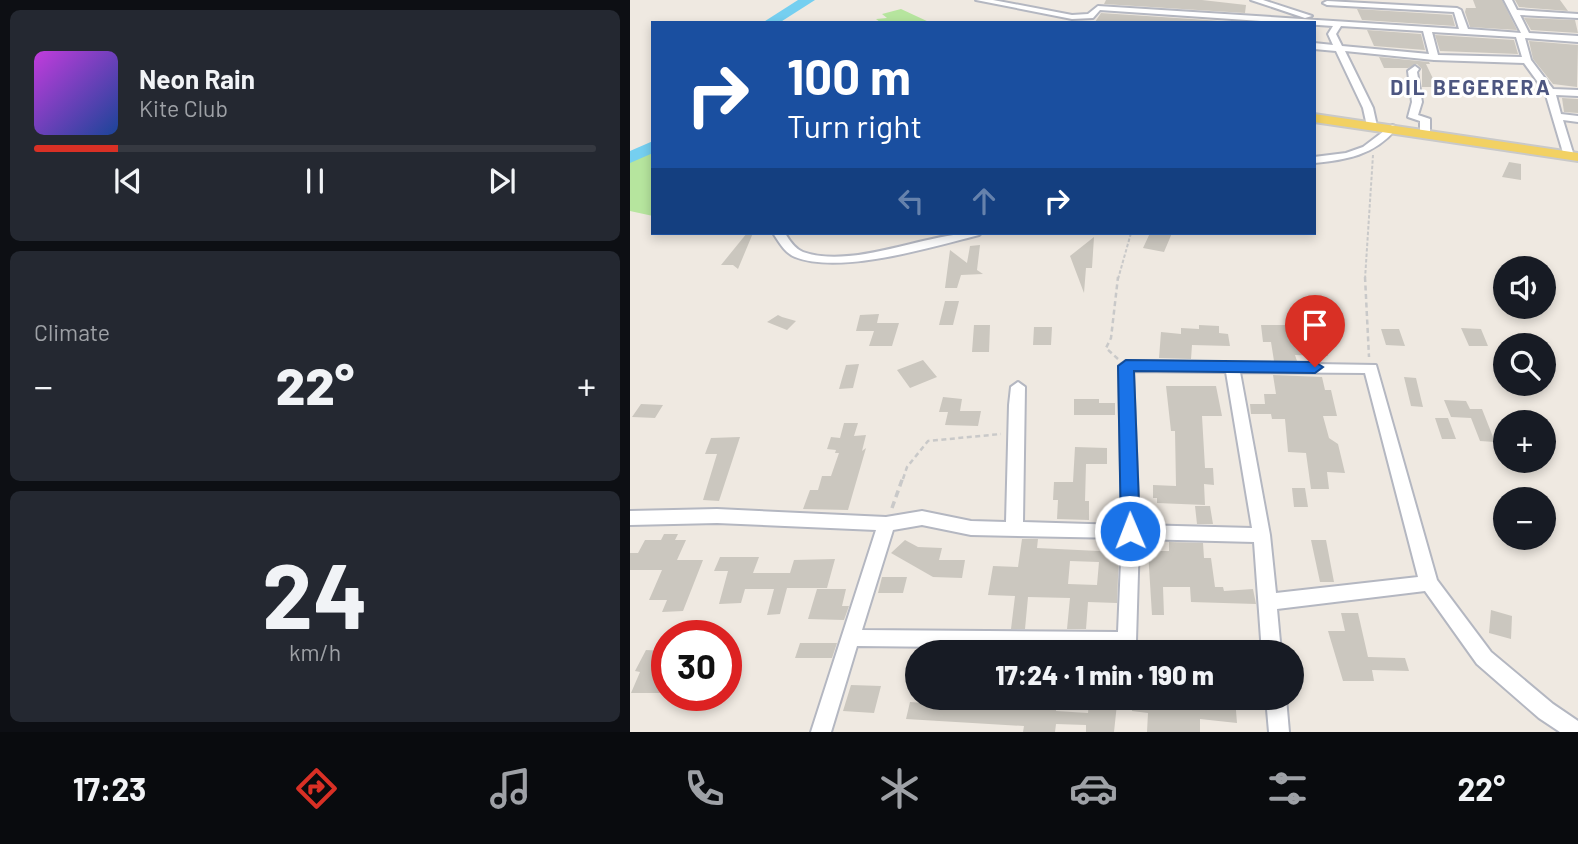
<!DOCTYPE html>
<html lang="en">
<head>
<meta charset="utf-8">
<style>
	body { margin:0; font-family:Barlow,sans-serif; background:#242831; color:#f1f3f6; height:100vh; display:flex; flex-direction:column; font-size:26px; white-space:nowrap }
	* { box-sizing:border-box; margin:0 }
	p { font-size:23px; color:#9ea1a6 }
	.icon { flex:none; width:38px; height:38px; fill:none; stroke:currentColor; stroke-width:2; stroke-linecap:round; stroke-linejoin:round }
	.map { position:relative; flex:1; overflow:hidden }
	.side { display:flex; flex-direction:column; gap:10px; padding:10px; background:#0d0f14; width:630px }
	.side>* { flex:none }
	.hud { position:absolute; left:21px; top:21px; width:665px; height:214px; border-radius:0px; box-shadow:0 4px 10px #0003; background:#1a4fa0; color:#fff; overflow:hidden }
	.buttons { position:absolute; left:863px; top:256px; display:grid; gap:14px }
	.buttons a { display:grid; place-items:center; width:63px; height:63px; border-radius:50%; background:#171b24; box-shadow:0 4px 10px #0003; font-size:35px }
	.speed { position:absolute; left:21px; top:620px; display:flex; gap:14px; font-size:35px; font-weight:700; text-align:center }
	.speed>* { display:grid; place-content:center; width:91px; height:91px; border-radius:50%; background:#171b24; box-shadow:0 4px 10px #0003; line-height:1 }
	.speed .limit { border:10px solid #d22; background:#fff; color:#111 }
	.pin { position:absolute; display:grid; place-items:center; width:60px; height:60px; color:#fff; margin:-72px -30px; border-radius:50% 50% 50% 0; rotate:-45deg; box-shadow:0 0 7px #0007 }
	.pin .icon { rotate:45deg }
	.me { position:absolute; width:77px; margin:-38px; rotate:359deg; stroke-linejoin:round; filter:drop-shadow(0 0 5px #0008) }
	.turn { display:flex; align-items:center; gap:24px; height:147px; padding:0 21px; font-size:32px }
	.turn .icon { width:91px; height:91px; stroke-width:2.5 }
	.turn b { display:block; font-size:49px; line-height:60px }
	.lanes { display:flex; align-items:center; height:66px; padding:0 21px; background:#0003; justify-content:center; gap:35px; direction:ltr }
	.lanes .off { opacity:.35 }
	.big { font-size:52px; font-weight:800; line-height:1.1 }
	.side .card { flex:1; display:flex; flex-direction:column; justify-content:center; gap:10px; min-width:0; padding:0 24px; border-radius:10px; background:#242831 }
	.side .dial { align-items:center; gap:0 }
	.dial b { font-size:91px; line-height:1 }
	.song { display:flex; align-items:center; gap:21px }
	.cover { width:84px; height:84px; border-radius:10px; background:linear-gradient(135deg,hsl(290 70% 55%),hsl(220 70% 35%)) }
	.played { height:7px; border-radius:4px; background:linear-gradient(90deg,#d93025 15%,#363941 15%) }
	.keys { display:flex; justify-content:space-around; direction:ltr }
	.heat { display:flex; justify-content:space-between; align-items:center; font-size:38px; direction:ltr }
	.trip { position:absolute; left:275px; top:640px; width:399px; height:70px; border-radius:35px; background:#171b24; box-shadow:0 4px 10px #0003; font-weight:800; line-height:70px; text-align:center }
	.menu { display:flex; height:112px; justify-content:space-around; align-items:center; background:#090b0e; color:#9ea1a6 }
	.menu .icon { width:49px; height:49px }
	.menu .selected { color:#d93025 }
	.menu b { font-size:32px; color:#f1f3f6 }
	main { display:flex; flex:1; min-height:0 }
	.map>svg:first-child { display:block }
	.green { fill:#b6e59e }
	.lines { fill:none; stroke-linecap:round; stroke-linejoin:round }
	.river { fill:#75cff0; fill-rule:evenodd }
	.building { fill:#cbc7bf; fill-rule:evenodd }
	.minor-casing { stroke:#b4b7c1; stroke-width:4 }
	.major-casing { stroke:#c9c9c9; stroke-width:4 }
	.path-far2 { stroke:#c9c9c9; stroke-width:2; stroke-dasharray:3.5 2; stroke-linecap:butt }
	.path-far1 { stroke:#c9c9c9; stroke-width:2.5; stroke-dasharray:5 3.5; stroke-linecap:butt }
	.path { stroke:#c9c9c9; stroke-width:3.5; stroke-dasharray:7 4.5; stroke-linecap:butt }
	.minor { fill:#fff; fill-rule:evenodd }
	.major { fill:#f2d163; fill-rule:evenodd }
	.route { fill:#1a73e8; stroke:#114b97; stroke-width:2 }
	.labels { text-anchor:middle; stroke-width:6; stroke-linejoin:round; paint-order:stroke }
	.far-district-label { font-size:21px; font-weight:bold; letter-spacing:2px; fill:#4d5680; stroke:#fff }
</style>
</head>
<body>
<main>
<section class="side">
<div class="card">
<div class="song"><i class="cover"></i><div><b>Neon Rain</b><p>Kite Club</p></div></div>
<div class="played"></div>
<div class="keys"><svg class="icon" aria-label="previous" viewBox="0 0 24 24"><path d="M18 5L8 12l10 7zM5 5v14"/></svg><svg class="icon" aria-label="pause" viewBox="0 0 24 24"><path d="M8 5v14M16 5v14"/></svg><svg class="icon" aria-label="next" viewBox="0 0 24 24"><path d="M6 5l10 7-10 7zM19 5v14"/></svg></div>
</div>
<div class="card"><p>Climate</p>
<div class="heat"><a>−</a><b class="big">22°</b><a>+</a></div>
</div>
<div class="card dial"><b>24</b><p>km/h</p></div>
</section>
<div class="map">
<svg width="948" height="732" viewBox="0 0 948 732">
	<rect width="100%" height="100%" fill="#efe9e1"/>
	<path class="green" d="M271,9L299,22L237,23L250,22L246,19L257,18L252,14Z
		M23,147V216L0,211V160Z"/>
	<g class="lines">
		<path class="river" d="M168,0H185L149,23H132Z
			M23,141V153L0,163V151Z"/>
	</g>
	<path class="building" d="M476,0H572L616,5L615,13L474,4Z
		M843,0H872L887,30L840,27L835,12L836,8H846Z
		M885,0H930L938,11L889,7Z
		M727,9L822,15L825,26L732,20Z
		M471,13L607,22H465Z
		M894,18L945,20L948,33L901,30Z
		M737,30L791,34L795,50L744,46Z
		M805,35L884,40L888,54L810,51Z
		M899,41L948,45L947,87L923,84L903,59Z
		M749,57L799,62L800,64H796L807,87H792V69L787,64L778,68H754Z
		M932,98L948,99V113L934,112Z
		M879,162L891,164V180L872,177Z
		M117,233H123L108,269L103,265H91Z
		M520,233H542L534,252L513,248Z
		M464,237L462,268H456L454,293L440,256Z
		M350,245L347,270L353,274L331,275L327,288H315L320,250L337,263L340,246Z
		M315,301H329L323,325H309Z
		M665,310L686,311L698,356L665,355L667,361H644L641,342H633L631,325H683Z
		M249,314L247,323H269L262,346H239L244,331H226L230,315Z
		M148,315L152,317L166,321L157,330L137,322Z
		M344,325H360L359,352H342Z
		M569,325L589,326V333L598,334L600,346L562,345L561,359L529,358L531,332L551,334V328L569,329Z
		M404,327H422L421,345H403Z
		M831,328L851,329L858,346H839Z
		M751,329H769L775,346L756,345Z
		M293,360L307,377L280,388L267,370Z
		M229,364L223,388L209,389L216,365Z
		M643,375L692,377L695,390H701L707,416H693L699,438L708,444L715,473L697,472L699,489H681L676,453L658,452L655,419H642L641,414H621L620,404H635L634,394H646Z
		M774,377L786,378L793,407L781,406Z
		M536,386H586L592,416H572L575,468H583L584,485L574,484L575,505L527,503V498H523V485L546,486L545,431H541Z
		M313,397L332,399L330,411H351L348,426L315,425L318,412H309Z
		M444,399H469V403H485V415H444Z
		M814,400L836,401L840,409H852L865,442L850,441L841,418L821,417Z
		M11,404L33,405L25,418L2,417Z
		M805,418H818L826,439H812Z
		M214,423H228L224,436L236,435L232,451L236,448L218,510L173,509L180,490H188L192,476H201L209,453H205L206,450L197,449L201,437L210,438Z
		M110,437L89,501L73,500L87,454H75L81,438Z
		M445,447L477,448V464H456L455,501H459V520L427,519L428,500H423L424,482H443Z
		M662,488H675L678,507H664Z
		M565,506H580L583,524H567Z
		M34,534H48L45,540H56L47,560H73L53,611L32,612L37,600H19L32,570H0V553H8L15,540H31Z
		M392,539H408L407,548L489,552L487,603L458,602L456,629H437L440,598L398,597L395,629H381L385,596L358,595L363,566L388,567ZM440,561L469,562L467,585L438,584Z
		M275,540L288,547L312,548L309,560H335L332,578L303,577L261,553Z
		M681,540H696L704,582H690Z
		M539,542L573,543L574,558H581L585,587H593L594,591L623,589L626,604L561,602L560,587H533L534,615H522L518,551H539Z
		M90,557H129L123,573H160L164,560L205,559L197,588H157L150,614L137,615L144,589H115L111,603L89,604L98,571H84Z
		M252,577H277L273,593H248Z
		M187,589H216L212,606H219L214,620L178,619Z
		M861,610L882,616L881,639L859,633Z
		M711,613H728L738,657L775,658L779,671L742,670L744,681H713L698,631H715Z
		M170,643H207L202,658H165Z
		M16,650L37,651L24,680H37V693H1L10,672L5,671Z
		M221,685L251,686L244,713L213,711Z
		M339,698H427L426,711L458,713L459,701L487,704L484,732H456V725L426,724L425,732H393L394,726L276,719L280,702L338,706Z
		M503,698H530L576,705L577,698H605L607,723L570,719V732H517L518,713L502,711Z"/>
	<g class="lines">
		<g class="minor-casing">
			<path id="minor" d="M346,0H363L442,15L458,14L468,6L829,29L824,12L697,5L693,3L697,1L827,8L831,10L838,29L891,33L874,0H882L887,10L948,14V18L890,15L899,33L948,36V42L895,38L901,60L923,89L948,90V96L926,95L931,114L948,116V122L933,120L944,156L939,159L934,156L915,92L894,63L804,60L715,51L743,108L747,126L742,129L737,126L733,108L706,51L684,49V43L703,45L698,34L703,26L470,10L463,18L442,19ZM711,26L793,31L799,54L712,46L706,34ZM802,32L886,37L892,57L808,55Z
				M621,0H633L682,16L675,18Z
				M785,66L789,69L787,72L792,102L788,115L800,119V133L795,136L790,133V121L778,117L782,102L778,71Z
				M762,125L765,126V130C744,155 716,160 684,163V157L716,153L733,147Z
				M143,233H155C159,240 165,249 173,252C224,270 299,231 351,233L349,235C302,247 210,275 165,257C155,253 149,242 143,233Z
				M496,361L746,365L807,580L861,652L923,704L948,721V732H930L909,718L847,664L795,591L647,609L651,653H632L624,542L509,539L506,641L504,647L497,649L227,646L201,732H181L246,530L87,523L0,525V511L87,509L256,517L292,511L341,521L376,522L379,405L381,387L388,382L395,387L393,522L492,525L489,366ZM503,371L596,372L622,528L509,525ZM610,372L735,373L788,577L646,593L640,535ZM292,525L341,535L492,538L488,632L232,630L263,530Z
				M636,698H656L659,732H639Z"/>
		</g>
		<g class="major-casing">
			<path id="major" d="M684,114L948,153V161L684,122Z"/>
		</g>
		<path class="path-far2" d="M488,279L501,233
			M735,279L743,155"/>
		<path class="path-far1" d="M735,277L739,357
			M488,359L476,348L481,338L488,277
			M273,479L277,467L298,441L371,434"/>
		<path class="path" d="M262,508L273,477"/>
		<use href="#minor" class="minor"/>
		<use href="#major" class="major"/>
	</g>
	<path class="route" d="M496,360L685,362L693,367L685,373L504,371L510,531L507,536H494L491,531L488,366Z"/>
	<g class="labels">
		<g class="far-district-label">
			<text x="841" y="95">DIL BEGERERA</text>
		</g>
	</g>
</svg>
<div class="buttons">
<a><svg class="icon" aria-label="sound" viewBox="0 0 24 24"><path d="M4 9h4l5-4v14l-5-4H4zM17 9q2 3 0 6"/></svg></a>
<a><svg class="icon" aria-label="search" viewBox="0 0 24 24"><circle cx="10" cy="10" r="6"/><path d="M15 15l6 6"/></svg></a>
<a>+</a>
<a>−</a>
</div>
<div class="speed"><div class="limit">30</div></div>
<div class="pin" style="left:685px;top:367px;background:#d93025"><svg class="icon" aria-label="arrive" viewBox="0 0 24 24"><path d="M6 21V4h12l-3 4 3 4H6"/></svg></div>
<svg class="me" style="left:500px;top:531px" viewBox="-20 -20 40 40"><circle r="17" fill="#1a73e8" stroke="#fff" stroke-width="3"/><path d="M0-11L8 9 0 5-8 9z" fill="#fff"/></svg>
<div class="trip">17:24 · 1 min · 190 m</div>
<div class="hud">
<div class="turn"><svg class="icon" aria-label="right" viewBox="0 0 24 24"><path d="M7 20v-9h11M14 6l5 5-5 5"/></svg><div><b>100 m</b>Turn right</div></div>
<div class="lanes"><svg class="icon off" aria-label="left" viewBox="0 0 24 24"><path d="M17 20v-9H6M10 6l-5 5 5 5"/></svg><svg class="icon off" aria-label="ahead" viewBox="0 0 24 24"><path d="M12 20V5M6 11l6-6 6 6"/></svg><svg class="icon" aria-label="right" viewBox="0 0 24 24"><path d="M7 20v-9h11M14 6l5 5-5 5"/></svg></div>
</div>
</div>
</main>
<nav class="menu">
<b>17:23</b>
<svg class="icon selected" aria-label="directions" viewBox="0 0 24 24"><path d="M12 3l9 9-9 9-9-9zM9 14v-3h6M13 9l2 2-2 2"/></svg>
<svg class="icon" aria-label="music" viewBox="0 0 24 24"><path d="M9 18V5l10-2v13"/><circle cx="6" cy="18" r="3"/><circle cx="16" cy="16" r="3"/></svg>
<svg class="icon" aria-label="phone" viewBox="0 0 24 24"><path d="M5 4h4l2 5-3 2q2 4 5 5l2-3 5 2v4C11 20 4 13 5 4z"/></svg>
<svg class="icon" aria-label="climate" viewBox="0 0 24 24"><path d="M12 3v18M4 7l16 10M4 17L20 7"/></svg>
<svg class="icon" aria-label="car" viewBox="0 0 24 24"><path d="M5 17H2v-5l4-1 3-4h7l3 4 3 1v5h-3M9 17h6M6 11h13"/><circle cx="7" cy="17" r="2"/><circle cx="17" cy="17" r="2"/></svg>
<svg class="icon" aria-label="filters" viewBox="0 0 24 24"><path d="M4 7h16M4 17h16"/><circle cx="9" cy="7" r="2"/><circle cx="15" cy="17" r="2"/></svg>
<b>22°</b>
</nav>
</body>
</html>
